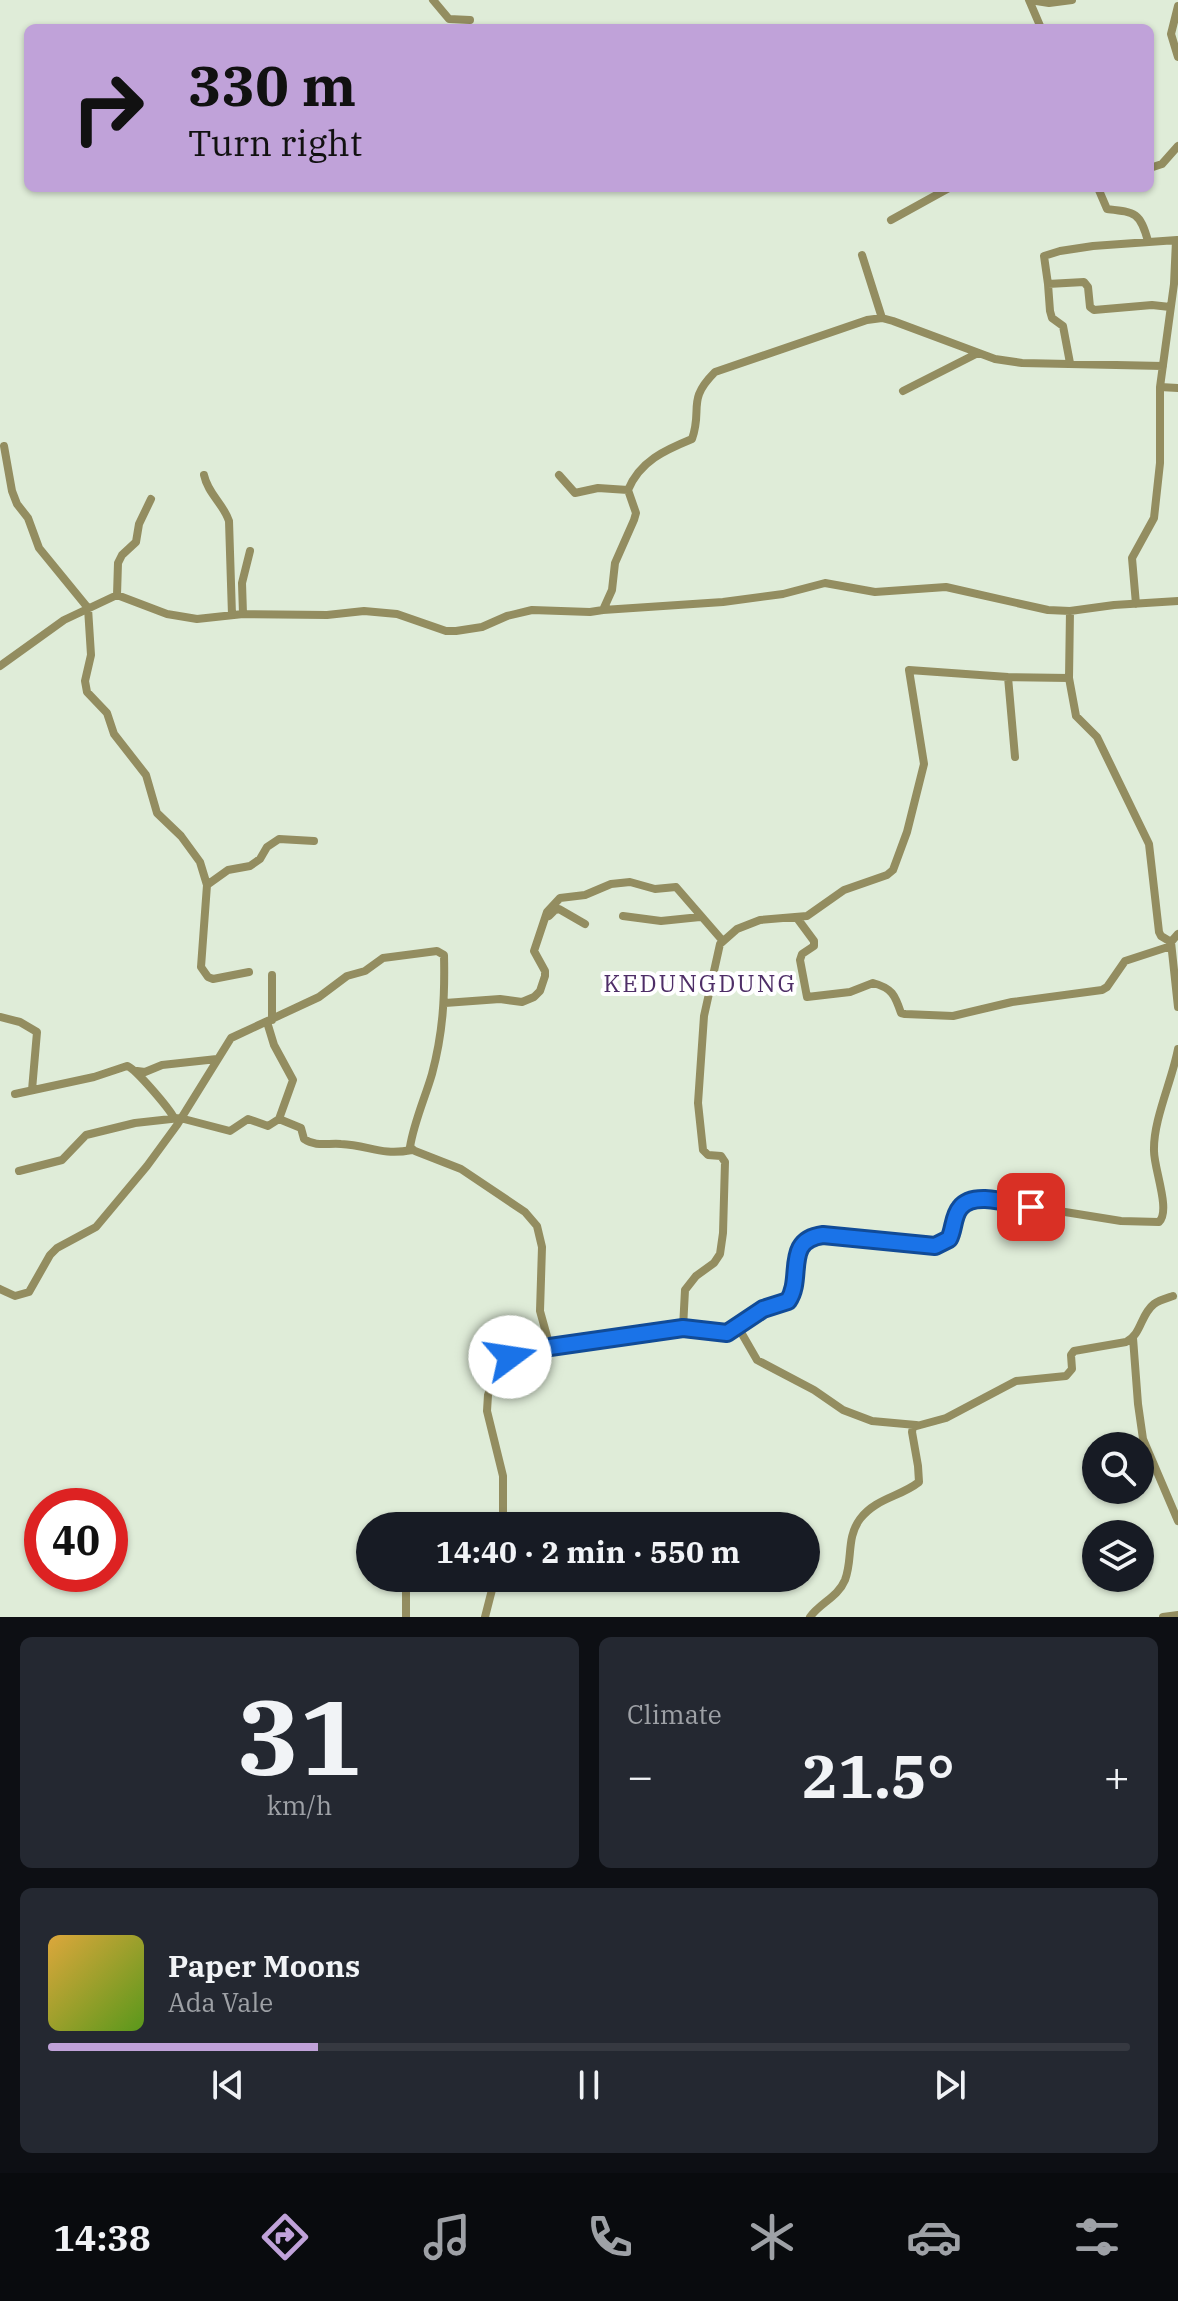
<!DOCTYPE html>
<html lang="en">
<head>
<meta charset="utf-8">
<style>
	body { margin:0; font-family:"IBM Plex Serif",serif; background:#242831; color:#f1f3f6; height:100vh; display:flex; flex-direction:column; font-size:30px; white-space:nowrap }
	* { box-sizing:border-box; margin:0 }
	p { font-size:26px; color:#9ea1a6 }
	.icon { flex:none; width:44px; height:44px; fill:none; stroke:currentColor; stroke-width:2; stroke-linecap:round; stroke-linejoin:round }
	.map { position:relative; height:1617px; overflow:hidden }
	.drawer { display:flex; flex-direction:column; gap:20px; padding:20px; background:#0d0f14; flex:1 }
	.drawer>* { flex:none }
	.top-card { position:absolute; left:24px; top:24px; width:1130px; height:168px; border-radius:12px; box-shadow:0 2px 6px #0004; background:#c0a2d9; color:#111; overflow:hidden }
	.fabs { position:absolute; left:1082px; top:1432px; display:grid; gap:16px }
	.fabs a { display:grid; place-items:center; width:72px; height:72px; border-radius:50%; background:#171b24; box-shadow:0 2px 6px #0004; font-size:40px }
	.speed { position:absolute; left:24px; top:1488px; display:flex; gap:16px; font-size:40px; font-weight:700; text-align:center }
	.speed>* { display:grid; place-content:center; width:104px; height:104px; border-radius:50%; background:#171b24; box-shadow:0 2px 6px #0004; line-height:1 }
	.speed .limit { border:12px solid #d22; background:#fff; color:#111 }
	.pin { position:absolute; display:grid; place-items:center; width:68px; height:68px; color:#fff; margin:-34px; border-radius:16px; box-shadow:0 4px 12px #0006 }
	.me { position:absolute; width:88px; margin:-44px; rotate:76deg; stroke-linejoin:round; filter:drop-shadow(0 0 6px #0008) }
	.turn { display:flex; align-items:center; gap:28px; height:168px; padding:0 32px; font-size:36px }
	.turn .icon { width:104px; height:104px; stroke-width:2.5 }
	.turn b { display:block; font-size:56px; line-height:68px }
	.big { font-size:60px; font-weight:700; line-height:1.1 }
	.drawer .tile { flex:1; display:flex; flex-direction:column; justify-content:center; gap:12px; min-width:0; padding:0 28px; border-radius:12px; background:#242831 }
	.drawer .dial { align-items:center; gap:0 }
	.dial b { font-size:104px; line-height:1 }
	.song { display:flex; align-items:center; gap:24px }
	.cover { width:96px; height:96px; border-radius:12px; background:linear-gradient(135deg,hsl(40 70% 55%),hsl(90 70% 35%)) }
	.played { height:8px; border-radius:4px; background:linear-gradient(90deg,#c0a2d9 25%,#363941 25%) }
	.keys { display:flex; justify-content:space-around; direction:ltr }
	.heat { display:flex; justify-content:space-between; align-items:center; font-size:44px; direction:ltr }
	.drawer .tiles { flex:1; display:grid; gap:20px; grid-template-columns:1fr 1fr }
	.tile:last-child { grid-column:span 2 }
	.trip { position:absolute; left:356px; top:1512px; width:464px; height:80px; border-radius:40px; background:#171b24; box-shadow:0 2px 6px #0004; font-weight:700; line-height:80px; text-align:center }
	.tabs { display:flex; height:128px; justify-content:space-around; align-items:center; background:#090b0e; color:#9ea1a6 }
	.tabs .icon { width:56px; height:56px }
	.tabs .active { color:#c0a2d9 }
	.tabs b { font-size:36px; color:#f1f3f6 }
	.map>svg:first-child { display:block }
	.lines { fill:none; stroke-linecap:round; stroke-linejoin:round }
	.minor { stroke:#938d60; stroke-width:8 }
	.route-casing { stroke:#114b97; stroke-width:20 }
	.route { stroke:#1a73e8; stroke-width:14 }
	.labels { text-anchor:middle; stroke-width:8; stroke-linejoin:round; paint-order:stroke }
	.quarter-label { font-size:24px; letter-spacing:2px; fill:#4e2e67; stroke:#fff }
</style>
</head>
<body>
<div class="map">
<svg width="1178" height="1617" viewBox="0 0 1178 1617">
	<rect width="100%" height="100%" fill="#dfecd8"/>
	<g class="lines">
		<path class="minor" d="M433,0L449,19L470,20
			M1029,0L1041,28
			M1030,0L1049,3L1072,0
			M1178,6L1171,34L1178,57
			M1150,168L1162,164L1178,146
			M1098,188L1107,209C1135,212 1140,212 1148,241
			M891,220L949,188
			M862,255L882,318
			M1048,284L1050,311L1052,318L1063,326L1070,363
			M1170,307L1152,305L1094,310L1090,307L1088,287L1084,282L1048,284L1044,256L1060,251L1093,246L1177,240
			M1160,387L1178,388
			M903,391L978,353
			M4,446L12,491L17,504L28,518L39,548L88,608L91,655L85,681L87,692L107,713L114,734L146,775L157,813L181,836L200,862L207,885L201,967L208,977L213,979L249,972
			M204,475C208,494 223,503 229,521L232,615
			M559,475L575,493L598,488L628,490
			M117,595L118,563L122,555L136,542L139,524L151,499
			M1136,604L1132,558L1154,518L1160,463V387L1174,284L1176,241
			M603,610L723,602L783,594L825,583L875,592L946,587L1048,610L1070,611L1114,605L1178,601
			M1070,611L1069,678L1076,716L1097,737L1149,844L1159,932L1161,936L1171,942
			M243,614L242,583L250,551
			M0,666L64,620L117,595L167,614L197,619L243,614L327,615L364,611L397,614L446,631H456L482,627L507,616L532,610L590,612L603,610L612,590L615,563L634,520L636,513L628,490C640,461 665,450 692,439C703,408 686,401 715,372L867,320L882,318L893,321L995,359L1022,363L1163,366
			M1008,677L1015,757
			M207,885L228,870L250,866L260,859L267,847L279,839L314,841
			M549,916L555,910L559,909L585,924
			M623,916L661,921L700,917
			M797,918L814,941V946L802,954L800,960L807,997L850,992L873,983C892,988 895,995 901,1013L905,1014L953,1016L1012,1002L1102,990L1107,987L1125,961L1171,946
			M1178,934L1171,942L1178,1007
			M272,975V1020
			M445,1003L500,999L522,1002L534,997L540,991L545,976V971L534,951L547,912L560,898L585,895L611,884L630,882L655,889L676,887L722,940
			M0,1017L20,1022L37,1032L32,1090
			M137,1071L145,1072L162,1065L217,1059
			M15,1094L94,1077L127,1066C135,1068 169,1108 174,1118
			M279,1119L301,1128L304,1139C316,1147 327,1143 341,1144C369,1145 380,1156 412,1150
			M19,1171L62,1160L86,1135L135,1123L180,1118L230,1131L248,1119L268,1126L279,1119L293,1080L274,1045L267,1022
			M0,1289L15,1296L29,1292L50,1255L57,1248L96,1227L147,1166L177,1125L231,1038L319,997L347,976L365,971L383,958L437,951L444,955C445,997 443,1033 432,1074C425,1098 414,1122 410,1147L415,1151L461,1169L525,1212L537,1226L542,1247L540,1311L550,1347
			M738,1327L757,1360L814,1390L843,1410L872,1421L916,1425
			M683,1328L685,1290L696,1276L714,1263L720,1254L723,1233L725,1162L721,1156L708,1155L703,1150L698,1103L704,1016L720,944L737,929L760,920L807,916L844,890L887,875L893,870L907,832L924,764L909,670L1008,677L1069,678
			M1133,1338L1138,1404L1143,1439L1178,1521
			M503,1526V1476L487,1411L488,1395L494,1378L510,1357L521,1352L550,1347L683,1328L727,1333L763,1309L788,1301C800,1284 789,1257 804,1241C815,1229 914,1243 935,1246L943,1244C965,1225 945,1203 984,1199L1121,1221L1159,1222C1171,1211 1154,1169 1154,1151C1153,1120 1172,1081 1178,1049
			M406,1578V1617
			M485,1617L495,1578
			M810,1617C820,1603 838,1597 845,1580C853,1559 846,1538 860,1519C876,1498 900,1497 919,1482L918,1466L912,1432L913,1427L946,1418L1016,1381L1066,1376L1072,1369L1071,1355L1074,1351L1126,1342C1142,1334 1140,1315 1154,1304C1159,1300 1167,1298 1173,1296
			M1163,1617L1178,1615"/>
	</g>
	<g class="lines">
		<g class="route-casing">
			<path id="route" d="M510,1357L521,1352L550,1347L683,1328L727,1333L763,1309L788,1301C804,1278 783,1240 823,1235L935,1246L949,1239C954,1230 953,1216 960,1208C973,1190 1012,1204 1031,1207"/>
		</g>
		<use href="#route" class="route"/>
	</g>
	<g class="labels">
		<g class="quarter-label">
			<text x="700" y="992">KEDUNGDUNG</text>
		</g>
	</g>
</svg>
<div class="fabs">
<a><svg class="icon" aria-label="search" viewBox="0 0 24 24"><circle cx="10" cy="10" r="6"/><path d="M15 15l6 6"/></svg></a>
<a><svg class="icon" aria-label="layers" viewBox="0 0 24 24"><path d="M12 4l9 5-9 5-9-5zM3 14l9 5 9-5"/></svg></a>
</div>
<div class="speed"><div class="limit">40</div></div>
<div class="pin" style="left:1031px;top:1207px;background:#d93025"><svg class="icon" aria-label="arrive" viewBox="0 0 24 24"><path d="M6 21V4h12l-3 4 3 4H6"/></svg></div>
<svg class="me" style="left:510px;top:1357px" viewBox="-20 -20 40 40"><circle r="19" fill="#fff"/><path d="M0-13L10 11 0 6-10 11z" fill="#1a73e8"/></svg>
<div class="trip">14:40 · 2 min · 550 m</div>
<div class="top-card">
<div class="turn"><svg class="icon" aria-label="right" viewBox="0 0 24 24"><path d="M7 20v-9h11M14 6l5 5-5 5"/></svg><div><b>330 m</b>Turn right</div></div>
</div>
</div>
<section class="drawer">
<div class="tiles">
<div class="tile dial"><b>31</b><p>km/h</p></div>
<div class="tile"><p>Climate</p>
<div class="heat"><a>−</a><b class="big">21.5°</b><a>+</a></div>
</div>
<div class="tile">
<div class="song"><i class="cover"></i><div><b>Paper Moons</b><p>Ada Vale</p></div></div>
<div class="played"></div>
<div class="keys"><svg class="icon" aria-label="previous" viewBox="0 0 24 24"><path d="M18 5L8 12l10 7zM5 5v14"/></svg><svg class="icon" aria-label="pause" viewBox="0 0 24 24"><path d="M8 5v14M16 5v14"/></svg><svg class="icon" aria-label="next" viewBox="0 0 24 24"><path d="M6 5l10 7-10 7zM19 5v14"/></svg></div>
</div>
</div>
</section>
<nav class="tabs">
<b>14:38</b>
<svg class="icon active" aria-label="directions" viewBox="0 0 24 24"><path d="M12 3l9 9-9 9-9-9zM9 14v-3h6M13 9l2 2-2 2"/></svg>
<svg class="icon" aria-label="music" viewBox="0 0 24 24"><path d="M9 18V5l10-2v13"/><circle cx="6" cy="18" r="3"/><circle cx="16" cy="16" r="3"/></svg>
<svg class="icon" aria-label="phone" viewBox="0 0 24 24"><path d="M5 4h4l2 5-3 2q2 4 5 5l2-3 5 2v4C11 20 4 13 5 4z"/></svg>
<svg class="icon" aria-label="climate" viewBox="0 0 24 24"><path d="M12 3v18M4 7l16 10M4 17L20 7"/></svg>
<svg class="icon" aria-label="car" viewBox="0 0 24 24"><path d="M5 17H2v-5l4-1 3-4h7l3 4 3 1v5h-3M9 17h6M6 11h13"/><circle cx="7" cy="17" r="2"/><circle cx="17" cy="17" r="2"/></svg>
<svg class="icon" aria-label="filters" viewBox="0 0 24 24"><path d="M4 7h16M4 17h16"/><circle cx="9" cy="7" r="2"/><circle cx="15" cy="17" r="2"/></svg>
</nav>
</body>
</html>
